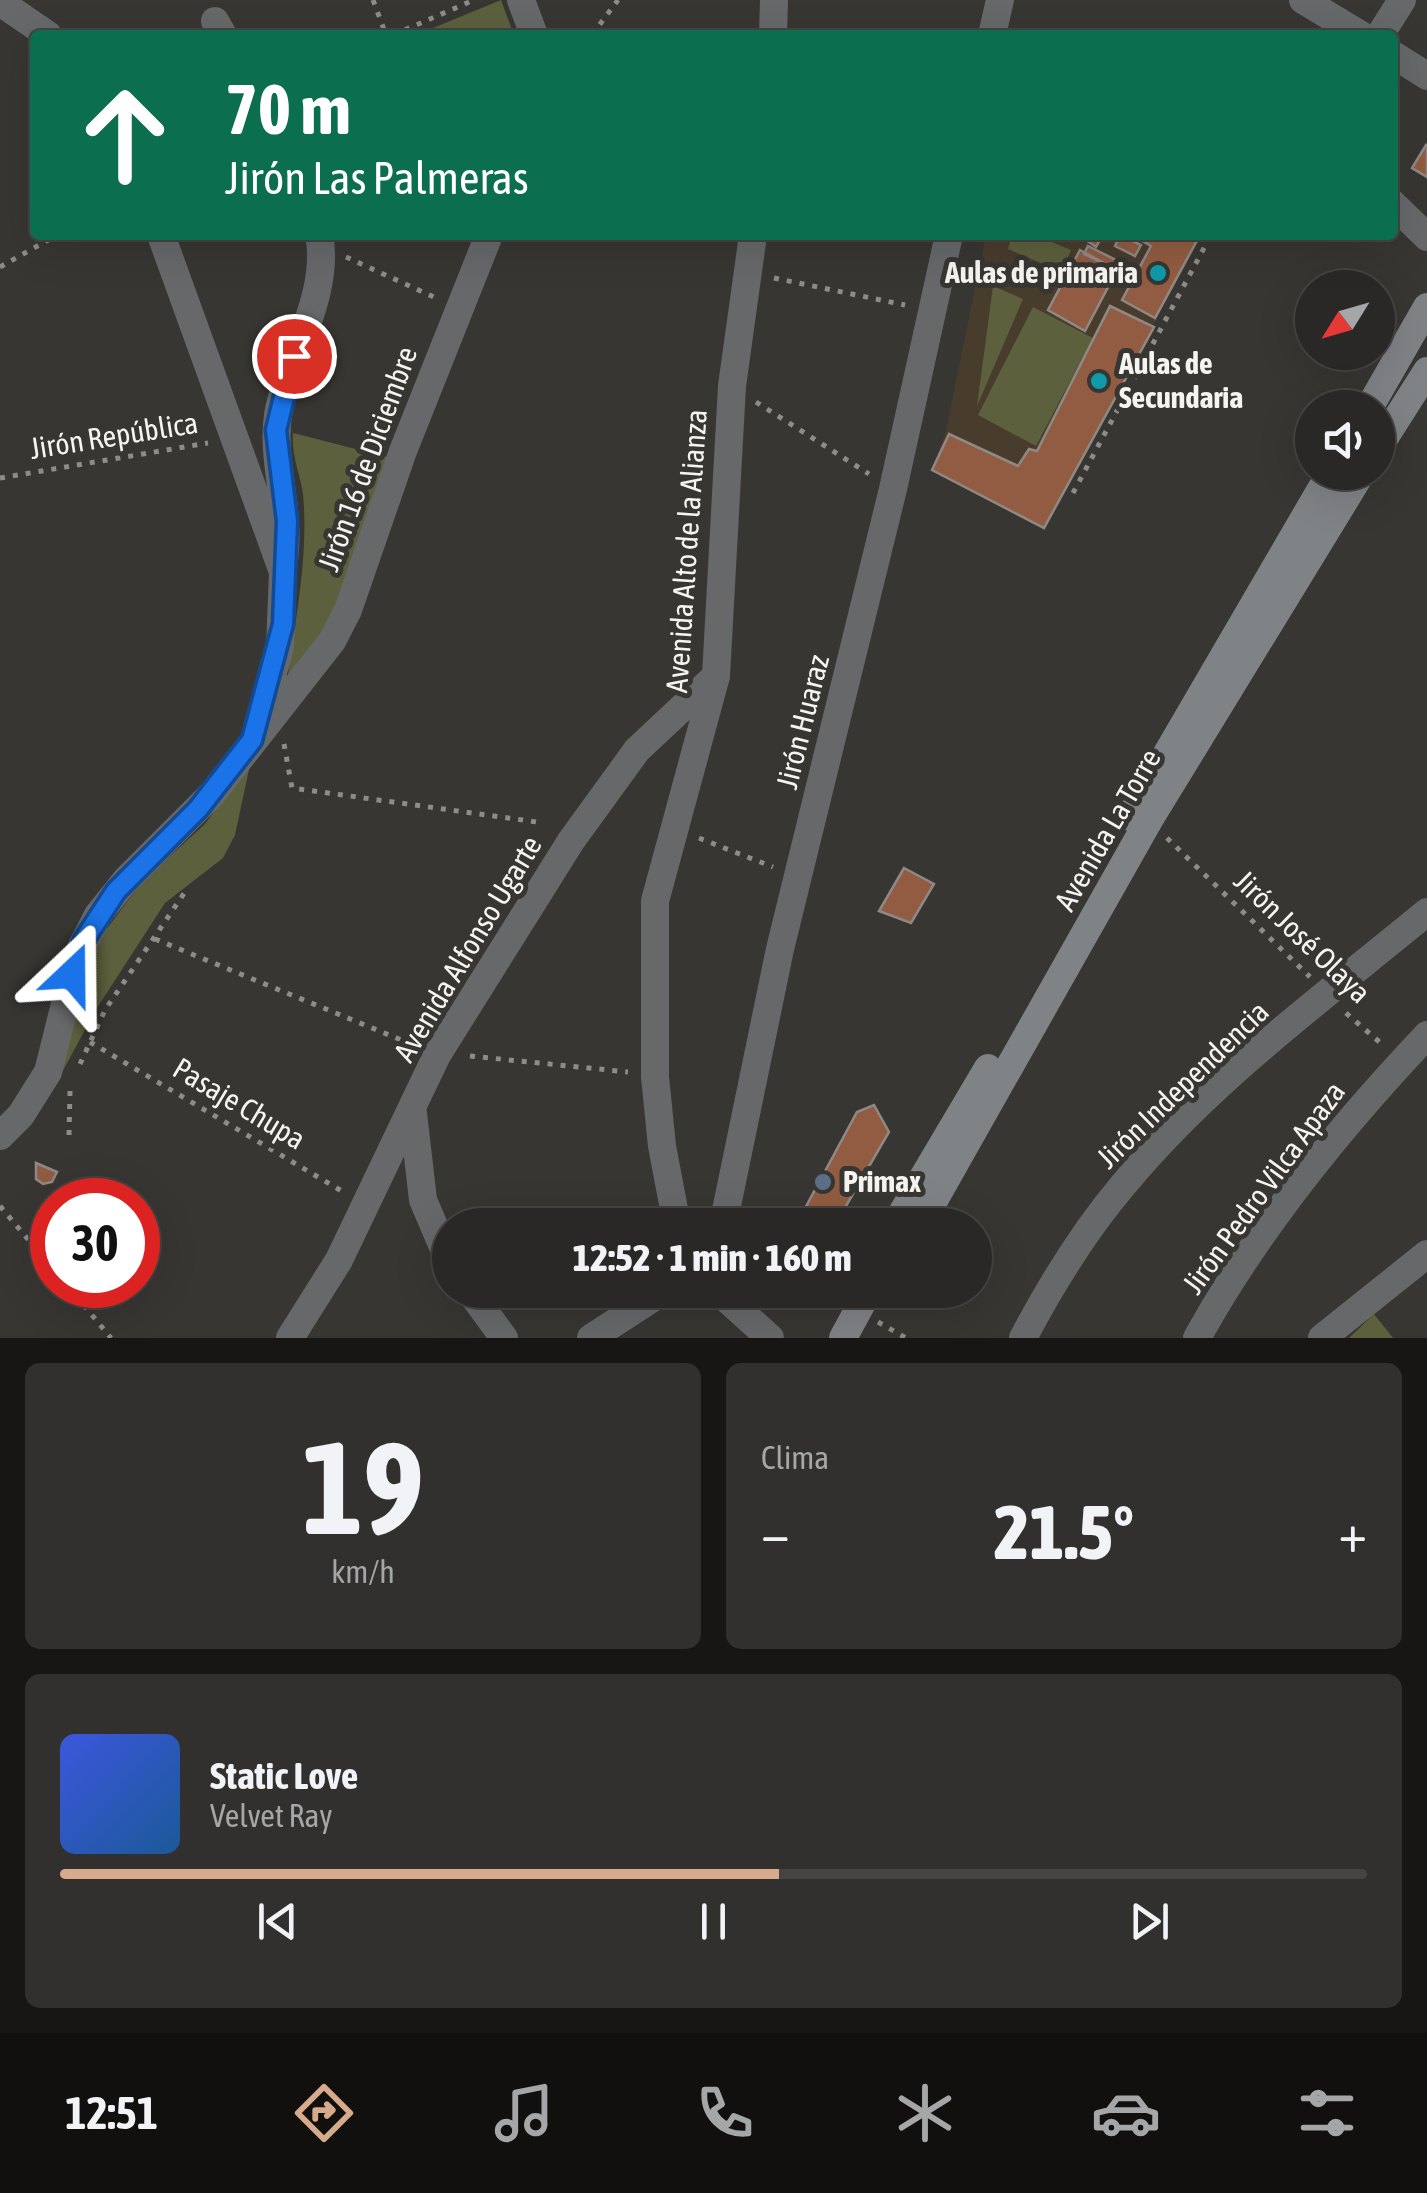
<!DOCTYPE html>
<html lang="es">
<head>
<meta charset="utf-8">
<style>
	body { margin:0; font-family:"Asap Condensed",sans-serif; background:#32302e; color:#f1f3f6; height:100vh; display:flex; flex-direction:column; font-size:38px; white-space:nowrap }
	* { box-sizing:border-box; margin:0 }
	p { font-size:32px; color:#a5a6a7 }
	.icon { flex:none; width:55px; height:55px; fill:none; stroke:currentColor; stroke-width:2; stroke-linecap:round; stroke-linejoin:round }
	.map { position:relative; height:1338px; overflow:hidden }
	.panel { display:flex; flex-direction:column; gap:25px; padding:25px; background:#171615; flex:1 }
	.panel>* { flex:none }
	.hud { position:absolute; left:30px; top:30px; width:1368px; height:210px; border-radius:10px; box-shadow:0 10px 40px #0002,0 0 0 2px #464443; background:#0b6e4f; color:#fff; overflow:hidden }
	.needle { width:65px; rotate:233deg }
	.controls { position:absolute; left:1295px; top:270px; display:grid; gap:20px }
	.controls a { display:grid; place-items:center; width:100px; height:100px; border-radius:50%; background:#2a2826; box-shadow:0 10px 40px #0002,0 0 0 2px #464443; font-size:50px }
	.speed { position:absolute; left:30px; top:1178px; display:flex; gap:20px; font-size:50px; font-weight:700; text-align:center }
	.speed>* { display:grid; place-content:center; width:130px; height:130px; border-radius:50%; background:#2a2826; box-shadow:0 10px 40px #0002,0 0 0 2px #464443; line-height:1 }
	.speed .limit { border:15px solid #d22; background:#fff; color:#111 }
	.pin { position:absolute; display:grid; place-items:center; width:85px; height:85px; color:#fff; margin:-42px; border:5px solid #fff; border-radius:50%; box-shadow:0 2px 10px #0007 }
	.me { position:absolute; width:110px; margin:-55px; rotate:23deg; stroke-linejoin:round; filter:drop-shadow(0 0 8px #0008) }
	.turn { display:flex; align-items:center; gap:35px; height:210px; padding:0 30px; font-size:45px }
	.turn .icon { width:130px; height:130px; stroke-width:2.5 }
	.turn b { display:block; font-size:70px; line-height:85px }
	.big { font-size:75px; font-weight:800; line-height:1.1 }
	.panel .card { flex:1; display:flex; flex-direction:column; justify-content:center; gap:15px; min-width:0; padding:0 35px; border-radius:15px; background:#32302e }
	.panel .dial { align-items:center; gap:0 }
	.dial b { font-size:130px; line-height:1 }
	.song { display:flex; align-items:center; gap:30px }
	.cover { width:120px; height:120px; border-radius:15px; background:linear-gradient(135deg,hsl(230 70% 55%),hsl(210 70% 35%)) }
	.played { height:10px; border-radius:5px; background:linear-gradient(90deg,#d6ab8b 55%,#464443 55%) }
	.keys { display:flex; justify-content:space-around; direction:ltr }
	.heat { display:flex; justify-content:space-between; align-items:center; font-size:55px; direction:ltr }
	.panel .tiles { flex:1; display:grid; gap:25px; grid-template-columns:1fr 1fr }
	.card:last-child { grid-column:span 2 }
	.trip { position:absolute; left:432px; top:1208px; width:560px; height:100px; border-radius:50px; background:#2a2826; box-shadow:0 10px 40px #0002,0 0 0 2px #464443; font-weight:800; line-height:100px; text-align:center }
	.menu { display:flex; height:160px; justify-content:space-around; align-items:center; background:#11100f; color:#a5a6a7 }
	.menu .icon { width:70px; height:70px }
	.menu .selected { color:#d6ab8b }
	.menu b { font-size:45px; color:#f1f3f6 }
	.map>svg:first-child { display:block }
	.education { fill:#483c2d }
	.green { fill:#5c603d }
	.building { fill:#915c41; stroke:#8f8986; stroke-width:2.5 }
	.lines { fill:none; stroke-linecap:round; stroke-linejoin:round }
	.path { stroke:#8d8c88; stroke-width:5; stroke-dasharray:5 8; stroke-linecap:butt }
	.minor { stroke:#66686a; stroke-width:28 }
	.tertiary { stroke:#66686a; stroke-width:28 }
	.secondary { stroke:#808386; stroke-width:28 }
	.route-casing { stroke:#114b97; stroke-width:25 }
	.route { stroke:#1a73e8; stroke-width:18 }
	.culture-dot { fill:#0f9aa8; stroke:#383632; stroke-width:4 }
	.service-dot { fill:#5c6f8a; stroke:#383632; stroke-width:4 }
	.labels { text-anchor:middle; stroke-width:10; stroke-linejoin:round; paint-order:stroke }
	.poi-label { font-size:30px; font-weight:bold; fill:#f5f4f1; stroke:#383632; text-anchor:start }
	.street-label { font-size:30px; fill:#f5f4f1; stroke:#383632 }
</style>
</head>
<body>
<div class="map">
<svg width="1427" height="1338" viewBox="0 0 1427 1338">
	<rect width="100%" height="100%" fill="#383632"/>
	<path class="education" d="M986,235H1202L1044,528L932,470L946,430Z"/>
	<path class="green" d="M501,0L514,35H416Z
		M1012,235H1035L1071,250L1062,272L1008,249Z
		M993,286L1023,299L977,406Z
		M1033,307L1093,338L1036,446L978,415Z
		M293,433L387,457L334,616L287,682C295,621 309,556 303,494C300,473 291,455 293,433Z
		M251,760L235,835L223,858L165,903L95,1011L59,1078L92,956L105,931L143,881L205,824Z
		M1374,1314L1393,1338H1349Z"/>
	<path class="building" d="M1426,145L1427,146V177L1412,168Z
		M1079,235H1103L1096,247Z
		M1120,235L1141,245L1135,256L1115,246Z
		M1132,235H1200L1155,318L1122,300L1151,246Z
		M1088,246L1116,260L1113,268L1084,254Z
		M1080,250L1117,270L1085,331L1048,310Z
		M1110,306L1154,327L1044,528L932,470L949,434L1018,466L1029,449L1037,451Z
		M904,868L934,884L911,923L879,911Z
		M874,1105L889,1132L835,1225H796L857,1112Z
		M36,1163L57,1172L52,1182L43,1184L36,1179Z"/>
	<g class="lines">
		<path class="path" d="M373,0L386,35
			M393,35L474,0
			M592,35L618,0
			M346,257L436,298
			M0,267L57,235
			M774,278L905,305
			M756,402L869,474
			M0,478L208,443
			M1073,493L1211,235
			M284,744L292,788L537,822
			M699,838L773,867
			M1167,838L1310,977
			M155,939L416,1046
			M1346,1013L1383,1045
			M90,1042L345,1193
			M470,1056L628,1072
			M80,1064L105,1010L185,892
			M69,1135L70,1091
			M0,1206L52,1268
			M67,1285L111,1338
			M878,1322L906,1338"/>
		<path class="minor" d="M521,0L534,35
			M1303,0L1361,35
			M0,2L48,35
			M215,21L223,35
			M992,35L1000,0
			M1380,35L1402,0
			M1392,54L1427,76
			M1392,203L1427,237
			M161,235L283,572L280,648L258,725
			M284,560C291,509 271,461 278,415C288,357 331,294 319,235
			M413,1113L423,1200L450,1263
			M0,1136L21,1115L48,1072L77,956L98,915L126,880L212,794L332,641L348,610L403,451L489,235
			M723,1225L780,949L893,489L949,235
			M469,1290L504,1338
			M290,1338L339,1260L437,1055L571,841L637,750L716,676
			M591,1338L665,1290
			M1023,1338C1052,1283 1084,1231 1124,1184C1210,1080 1324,997 1427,912
			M1197,1338C1258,1227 1340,1127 1427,1035
			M1322,1338L1427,1254"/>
		<path class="tertiary" d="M773,35L774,0
			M677,1225L662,1146L655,1077V901L716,676L732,386L753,235
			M717,1290L770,1338"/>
		<path class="secondary" d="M1369,408L1427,307
			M1378,448L1427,371
			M1130,817L1331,472
			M895,1225L988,1068
			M920,1225L1149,820L1362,472
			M843,1338L869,1290"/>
	</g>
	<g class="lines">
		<g class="route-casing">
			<path id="route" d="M72,974L84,940L116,891L198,809L252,740L283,624L287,521L276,430L294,356"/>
		</g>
		<use href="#route" class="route"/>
	</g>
	<g class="culture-dot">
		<circle cx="1158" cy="273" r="10"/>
		<circle cx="1099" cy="381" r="10"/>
	</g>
	<circle class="service-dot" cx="823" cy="1182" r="10"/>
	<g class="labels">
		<g class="poi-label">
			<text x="1138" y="283" text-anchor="end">Aulas de primaria</text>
			<text x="1119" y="374">Aulas de<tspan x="1119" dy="34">Secundaria</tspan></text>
			<text x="843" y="1192">Primax</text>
		</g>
		<g class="street-label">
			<text transform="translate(114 436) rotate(-9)" y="10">Jirón República</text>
			<text transform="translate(368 459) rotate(-70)" y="10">Jirón 16 de Diciembre</text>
			<text transform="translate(687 551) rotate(-86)" y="10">Avenida Alto de la Alianza</text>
			<text transform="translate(803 722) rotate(-76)" y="10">Jirón Huaraz</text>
			<text transform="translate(1108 830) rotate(-60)" y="10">Avenida La Torre</text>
			<text transform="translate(1302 937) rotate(44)" y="10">Jirón José Olaya</text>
			<text transform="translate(468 949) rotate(-59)" y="10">Avenida Alfonso Ugarte</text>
			<text transform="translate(1183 1085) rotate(-44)" y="10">Jirón Independencia</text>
			<text transform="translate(239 1104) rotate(31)" y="10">Pasaje Chupa</text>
			<text transform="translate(1264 1188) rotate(-54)" y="10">Jirón Pedro Vilca Apaza</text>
		</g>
	</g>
</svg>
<div class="controls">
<a><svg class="needle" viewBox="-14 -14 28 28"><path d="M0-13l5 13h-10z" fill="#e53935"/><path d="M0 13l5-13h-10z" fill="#a5a6a7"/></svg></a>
<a><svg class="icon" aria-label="sound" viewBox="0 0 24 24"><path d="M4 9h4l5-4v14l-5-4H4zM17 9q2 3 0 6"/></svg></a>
</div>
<div class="speed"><div class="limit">30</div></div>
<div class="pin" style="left:294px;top:356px;background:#d93025"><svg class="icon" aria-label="arrive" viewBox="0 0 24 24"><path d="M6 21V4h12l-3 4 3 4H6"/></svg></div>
<svg class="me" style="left:72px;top:974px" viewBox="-20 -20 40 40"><path d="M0-17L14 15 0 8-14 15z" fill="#1a73e8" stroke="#fff" stroke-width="4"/></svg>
<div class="trip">12:52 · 1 min · 160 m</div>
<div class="hud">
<div class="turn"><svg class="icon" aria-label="ahead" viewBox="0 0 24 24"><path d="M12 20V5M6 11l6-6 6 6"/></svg><div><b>70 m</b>Jirón Las Palmeras</div></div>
</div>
</div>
<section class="panel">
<div class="tiles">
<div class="card dial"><b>19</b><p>km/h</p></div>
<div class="card"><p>Clima</p>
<div class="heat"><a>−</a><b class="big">21.5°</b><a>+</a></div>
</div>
<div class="card">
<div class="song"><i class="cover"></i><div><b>Static Love</b><p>Velvet Ray</p></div></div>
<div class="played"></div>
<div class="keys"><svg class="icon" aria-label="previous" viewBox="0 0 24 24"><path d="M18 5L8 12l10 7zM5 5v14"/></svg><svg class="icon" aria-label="pause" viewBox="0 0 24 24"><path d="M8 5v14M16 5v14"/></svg><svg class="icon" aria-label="next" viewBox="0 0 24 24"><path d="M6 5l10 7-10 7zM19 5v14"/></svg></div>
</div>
</div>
</section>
<nav class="menu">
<b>12:51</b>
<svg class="icon selected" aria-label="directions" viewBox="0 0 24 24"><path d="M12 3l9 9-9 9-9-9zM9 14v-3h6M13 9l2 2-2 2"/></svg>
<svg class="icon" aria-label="music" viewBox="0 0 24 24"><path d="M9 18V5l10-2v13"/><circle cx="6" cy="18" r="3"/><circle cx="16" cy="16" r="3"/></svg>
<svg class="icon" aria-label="phone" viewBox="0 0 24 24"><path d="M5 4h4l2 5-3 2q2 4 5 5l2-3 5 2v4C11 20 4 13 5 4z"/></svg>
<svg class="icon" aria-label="climate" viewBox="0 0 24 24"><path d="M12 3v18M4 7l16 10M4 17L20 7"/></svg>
<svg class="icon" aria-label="car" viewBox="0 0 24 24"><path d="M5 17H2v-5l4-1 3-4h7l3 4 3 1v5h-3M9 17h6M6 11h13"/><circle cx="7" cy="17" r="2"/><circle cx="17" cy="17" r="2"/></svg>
<svg class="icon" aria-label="filters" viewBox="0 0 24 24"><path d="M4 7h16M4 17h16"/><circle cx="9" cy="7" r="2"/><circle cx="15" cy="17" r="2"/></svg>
</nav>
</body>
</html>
